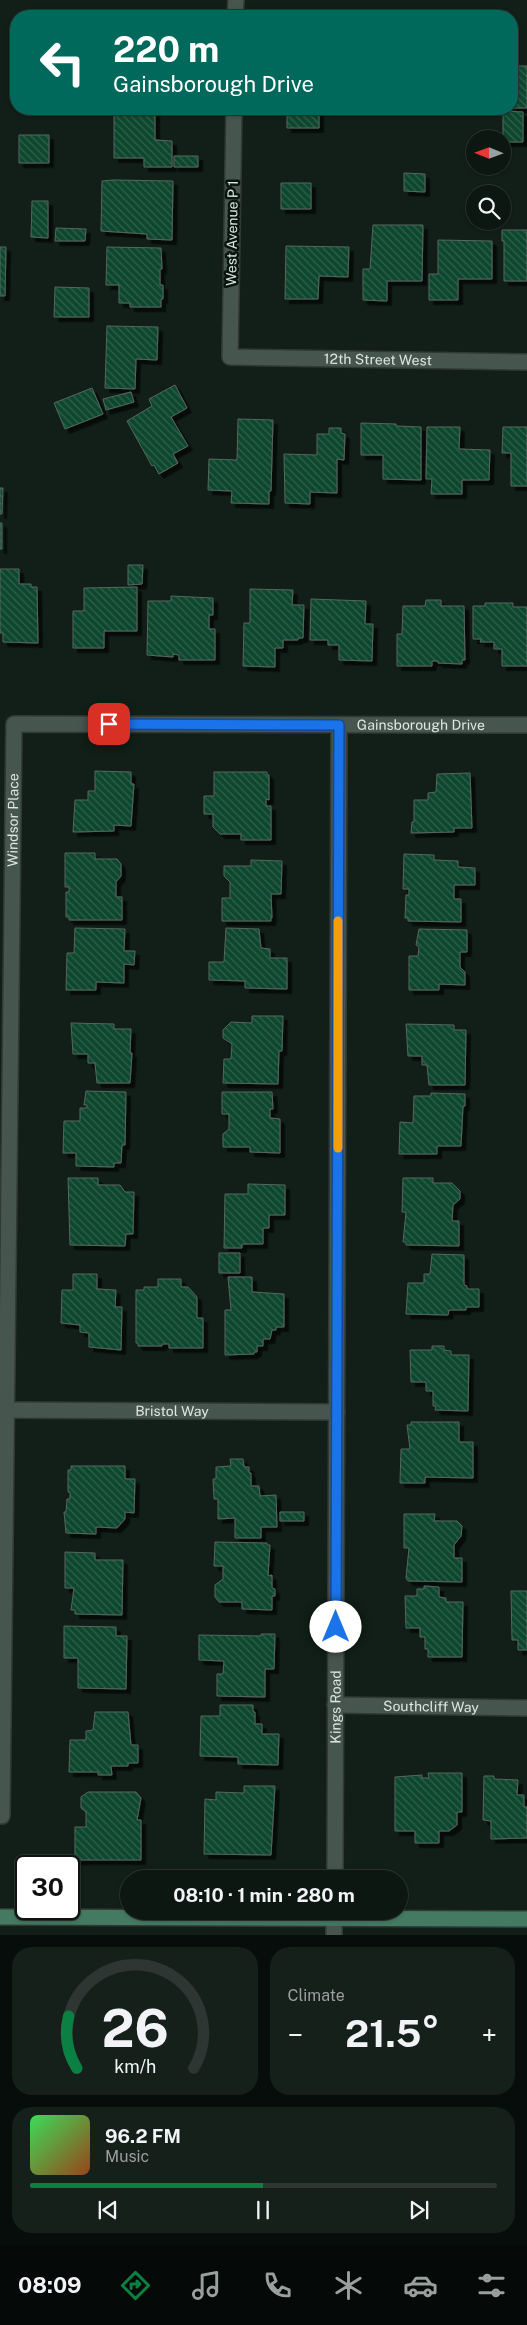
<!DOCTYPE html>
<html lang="en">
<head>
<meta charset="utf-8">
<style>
	body { margin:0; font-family:"Public Sans",sans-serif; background:#16201b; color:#f1f3f6; height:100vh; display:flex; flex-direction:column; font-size:19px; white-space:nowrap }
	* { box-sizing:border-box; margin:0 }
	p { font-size:16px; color:#9a9f9f }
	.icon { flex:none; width:28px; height:28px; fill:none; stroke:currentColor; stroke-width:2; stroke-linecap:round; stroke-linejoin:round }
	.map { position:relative; height:1935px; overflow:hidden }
	.sheet { display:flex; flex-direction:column; gap:12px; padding:12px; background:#070d0a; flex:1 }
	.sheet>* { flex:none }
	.top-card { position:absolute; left:10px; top:10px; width:508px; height:105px; border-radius:20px; box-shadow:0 1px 4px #0004,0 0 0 1px #2d3632; background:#00695c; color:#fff; overflow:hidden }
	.needle { width:32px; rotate:271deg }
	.buttons { position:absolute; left:466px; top:130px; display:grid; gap:10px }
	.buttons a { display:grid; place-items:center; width:45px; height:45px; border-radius:50%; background:#0d1712; box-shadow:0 1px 4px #0004,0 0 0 1px #2d3632; font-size:25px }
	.speed { position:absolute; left:15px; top:1855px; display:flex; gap:10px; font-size:25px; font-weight:700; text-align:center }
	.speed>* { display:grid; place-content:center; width:65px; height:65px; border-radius:50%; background:#0d1712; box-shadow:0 1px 4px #0004,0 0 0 1px #2d3632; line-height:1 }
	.speed .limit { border:2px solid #111; border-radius:8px; background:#fff; color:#111 }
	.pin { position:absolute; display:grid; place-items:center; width:42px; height:42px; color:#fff; margin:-21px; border-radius:10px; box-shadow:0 2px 8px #0006 }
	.me { position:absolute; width:55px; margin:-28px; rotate:0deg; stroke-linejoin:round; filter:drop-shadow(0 0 4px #0008) }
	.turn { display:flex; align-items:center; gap:18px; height:105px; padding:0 20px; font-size:22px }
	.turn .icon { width:65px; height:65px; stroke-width:2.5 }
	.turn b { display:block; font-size:35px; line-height:42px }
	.big { font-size:38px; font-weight:700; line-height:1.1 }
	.sheet .tile { flex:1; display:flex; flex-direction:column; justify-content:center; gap:8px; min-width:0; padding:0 18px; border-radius:20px; background:#16201b }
	.sheet .dial { align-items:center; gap:0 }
	.dial svg { height:130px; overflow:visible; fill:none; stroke:#2d3632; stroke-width:7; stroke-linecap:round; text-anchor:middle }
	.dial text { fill:#f1f3f6; stroke:none }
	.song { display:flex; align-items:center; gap:15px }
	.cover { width:60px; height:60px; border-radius:8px; background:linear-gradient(135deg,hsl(130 70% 55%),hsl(20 70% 35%)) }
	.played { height:5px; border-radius:2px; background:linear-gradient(90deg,#0b8043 50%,#2d3632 50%) }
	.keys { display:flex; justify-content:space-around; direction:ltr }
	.heat { display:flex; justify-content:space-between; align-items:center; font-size:28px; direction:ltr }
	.sheet .tiles { flex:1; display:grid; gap:12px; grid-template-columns:1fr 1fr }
	.tile:last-child { grid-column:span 2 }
	.trip { position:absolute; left:120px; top:1870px; width:288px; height:50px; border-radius:25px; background:#0d1712; box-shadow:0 1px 4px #0004,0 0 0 1px #2d3632; font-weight:700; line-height:50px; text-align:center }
	.tabs { display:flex; height:80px; justify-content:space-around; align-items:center; background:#050907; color:#9a9f9f }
	.tabs .icon { width:35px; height:35px }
	.tabs .on { color:#0b8043 }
	.tabs b { font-size:22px; color:#f1f3f6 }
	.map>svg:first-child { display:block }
	.building { fill:url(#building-back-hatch); stroke:#57675f; filter:url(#shadow) }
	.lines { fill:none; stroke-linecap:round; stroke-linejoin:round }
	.street-casing { stroke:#313935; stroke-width:18 }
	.secondary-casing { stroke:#313935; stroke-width:18 }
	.street { stroke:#46554d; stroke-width:15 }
	.secondary { stroke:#447a62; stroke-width:15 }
	.route-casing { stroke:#114b97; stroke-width:12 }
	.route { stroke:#1a73e8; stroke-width:9 }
	.slow { stroke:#f59e0b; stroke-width:9 }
	.labels { text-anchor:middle; stroke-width:5; stroke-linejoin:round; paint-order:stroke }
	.street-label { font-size:14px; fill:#dde6e1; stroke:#08150f }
</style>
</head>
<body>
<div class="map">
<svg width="527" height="1935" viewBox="0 0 527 1935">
	<defs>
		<pattern id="building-back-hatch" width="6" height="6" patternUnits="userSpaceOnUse" patternTransform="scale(1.25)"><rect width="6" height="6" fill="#0e462f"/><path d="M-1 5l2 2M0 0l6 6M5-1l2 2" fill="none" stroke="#31614d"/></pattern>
		<filter id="shadow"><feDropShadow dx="4.5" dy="4.5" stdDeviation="0" flood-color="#0009"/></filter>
	</defs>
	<rect width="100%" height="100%" fill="#111f18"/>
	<path class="building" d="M91,14H127L126,16H91Z
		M512,66H527V108H512Z
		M114,109H155V140L172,141V167H144V158H114Z
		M287,109H319V128H287Z
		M503,111L523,112V142H503Z
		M19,135H49V163H19Z
		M174,156H198V167H174Z
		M404,173L425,174V192L404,191Z
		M114,180L173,181L172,240L147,239V234L101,231L102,181Z
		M281,183H311V209H281Z
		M32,201H48V238L31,237Z
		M373,225H423L422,281H387V301L363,300V269H370Z
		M56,228L86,229L85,241H55Z
		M502,230H527V281H504V241H502Z
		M438,240L492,241V279H458V300H429V274H438Z
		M286,246L349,247L348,277L319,276L318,299H285Z
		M0,247H6L5,296H0Z
		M107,247L161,248L162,269H160V285H163V299H161V307H130V303H119V285H106Z
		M55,287L89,288V317H54Z
		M107,326L158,327L157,360L136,359L135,389L105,388Z
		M175,385L187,408L171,417L188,446L173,454L178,463L159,474L154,465L152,466L127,421L152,406L149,399Z
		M92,388L103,414L65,429L54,403Z
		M131,392L134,402L106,410L103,399Z
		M238,419L273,420L271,491H269V504L231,503L232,491L208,490L209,459L237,460Z
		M361,423L396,424V426L421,427V480L383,479V455H361Z
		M427,427H460L459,449L490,450L489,480H462V494H431L432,479H426Z
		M503,427H527V486H511V453H502Z
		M329,428H341V433L345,434L344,460L337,459V493L310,492V504L285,503L284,454L317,455V434H329Z
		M0,488H3L2,514H0Z
		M0,523H2V549H0Z
		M128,565H143L142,584L128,585Z
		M0,569H19V584H31V587H37L38,643L3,642V633H0Z
		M137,587V631H104V648H73V611H84V588Z
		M250,589L293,590L292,605H304L303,638H298V640H283V648H275V667L243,666L244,623H250Z
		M171,596L213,598V615H209V629H215V660H179V655L173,654V657L147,655L148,601H171Z
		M311,599L366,601L365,624H373L372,661L339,660V645H328V640H310Z
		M426,600H441V606H464L465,660H462V664L438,663V661H432V666H397V634H402L403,606H425Z
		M485,603H513V607H527V666H502V649H494V642H480L481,639H473V606H485Z
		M95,771L131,772V784H134L131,826L114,825V831L73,832L75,800H88V791H95Z
		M214,772H267V775H269V800L266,799V806H271V840H241V834H220L213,827V814H204V796H214Z
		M470,773L472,828H454V832L411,833L412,822H414V800H428V793L436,792L437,774Z
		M65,853H95V859H117L121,864V876L116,882V897H122V920H69V917H66V892H69V887H65Z
		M404,854L434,855V860L458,861V867L475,868V885H454V899H461V922L408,921V918H405L406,895H409V889H403Z
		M251,860L282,861L281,894H271L272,918L271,917V921H222V898H230V882L224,876V866H251Z
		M75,928L125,929L124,951H135L134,965L124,964V983L96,982V990H66L67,953H74Z
		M226,928L259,929L261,948L270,949V958H287V989L245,988V981L209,980V962H224Z
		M419,929L467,930V952H460V967L465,972V985L439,984V990H409V956H418L419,947L416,945Z
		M252,1016H283L282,1051H279L278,1084L223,1083L224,1059H231L232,1044L223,1038V1030L231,1022L252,1023Z
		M71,1023L114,1024V1029H131L130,1053H132L130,1083H97L95,1063H88V1054H73Z
		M406,1024L454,1025V1030H466L465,1085H429L427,1065H422V1056H408Z
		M86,1091L126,1092L125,1145H122L121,1163H114V1167L76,1166V1153H63L64,1121H80V1108H87V1105H84Z
		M222,1092H272L273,1109H270V1118L280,1119V1153L250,1152V1147H223V1134L229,1129V1114H222Z
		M431,1093L465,1094V1106H463L461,1146H437V1154H399L400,1122L413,1123L414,1096H431Z
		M68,1178H98V1185H120L125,1192H134L133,1234H126L125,1246L70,1245Z
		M403,1178H433V1183H452L460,1191V1199L453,1205L452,1221H459V1246L406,1245V1242H403L406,1212H402Z
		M248,1184L285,1185V1215H269V1228H263V1244H242V1248H224L225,1194H248Z
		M219,1253H240V1273H219Z
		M432,1254L464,1255V1285L467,1286V1289H479V1307H466V1310H449L448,1315L406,1314L408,1283H424V1274H430Z
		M73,1274H97V1289L116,1290L115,1307H122L121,1350L89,1347V1333L80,1332V1325L61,1323L62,1290H73Z
		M228,1277H252V1292L284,1294V1327H276V1330H272L270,1339H263V1346H257V1352H254V1354L225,1355V1310H231Z
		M158,1279H181V1287H188L197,1297V1318H203V1348H169V1344H162V1346H138V1343H136V1290H144V1287H158Z
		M432,1346H444V1350L451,1351V1355H469L468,1411L435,1410L436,1406H433V1391H426V1382H411L410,1350H432Z
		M411,1422H459V1442H473V1478L425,1477V1483H400L401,1449H410L407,1425H411Z
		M230,1459H243L244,1467H249V1473H251V1486H259L260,1496L276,1495L277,1527H261V1538H235V1518L218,1519V1499H214L213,1479H216V1467L231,1466Z
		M71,1466H125V1479H135L134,1513L125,1512V1519L117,1528L96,1527V1534L66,1533L64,1512H66L67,1499H70V1492H68V1470H71Z
		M280,1512H304V1521H280Z
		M404,1514H435L434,1521H457L462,1526L461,1536L454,1545V1558H462V1582L408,1581L406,1578L409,1548H404Z
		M215,1542L267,1543V1545H270L268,1576L272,1575V1588L275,1589V1596H272V1610L242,1609V1602H219L215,1597V1585L223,1579V1566H214Z
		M65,1552L95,1553V1560H123L122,1615L75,1614V1610H71L74,1588H65Z
		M424,1586L439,1587V1597L446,1598V1602H463L462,1657H428V1649H425V1637H420V1628H406L405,1596H417V1589H424Z
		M511,1591H527V1650H518V1640H512Z
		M64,1626L116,1627V1636H127L126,1689L78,1688V1658H64Z
		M261,1634H275L274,1669H265V1697L217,1696V1674H223L224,1661L199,1660V1635L261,1636Z
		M220,1705H253V1712H255V1724H262V1734H279L278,1765L238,1764V1757L200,1756L201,1716H220Z
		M95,1712H128L131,1745H138V1763H128V1766H111L112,1775H98V1772H69L70,1740H86V1731L93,1730Z
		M428,1773H462V1812H457V1825L449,1831H439V1843H415V1831H395V1777L422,1775V1778H429Z
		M484,1776H494V1779L518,1780L517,1795H524V1807H527V1838L491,1839V1821L483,1820Z
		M244,1786H275L271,1855L204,1854L205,1799L216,1800V1792L244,1793Z
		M88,1792H136L141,1798L137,1820H141V1860H75V1827H86V1812L81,1808V1797Z"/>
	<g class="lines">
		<g class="street-casing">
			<g id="street">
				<path d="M235,16L236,0"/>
				<path id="s1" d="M234,109L230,357L527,362"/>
				<path id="s2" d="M8,1410L337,1412"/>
				<path id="s3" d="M335,1705L527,1708"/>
				<path id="s4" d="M2,1816L14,724L527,725"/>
				<path id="s5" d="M335,1879L339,725"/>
				<path d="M334,1935V1911"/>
			</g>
		</g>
		<g class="secondary-casing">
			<path id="secondary" d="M0,1917L527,1919"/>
		</g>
		<use href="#street" class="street"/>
		<use href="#secondary" class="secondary"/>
	</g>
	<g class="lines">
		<g class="route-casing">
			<path id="route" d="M109,724L339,725L336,1627"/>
		</g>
		<use href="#route" class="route"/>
		<path class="slow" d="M338,1148V921"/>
	</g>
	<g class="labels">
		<g class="street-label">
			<text transform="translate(232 233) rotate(-89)" y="5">West Avenue P 1</text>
			<text dy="5" stroke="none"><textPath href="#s1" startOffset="396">12th Street West</textPath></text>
			<text dy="5" stroke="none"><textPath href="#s4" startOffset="1499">Gainsborough Drive</textPath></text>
			<text dy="5" stroke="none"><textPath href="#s4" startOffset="996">Windsor Place</textPath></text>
			<text dy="5" stroke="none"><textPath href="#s2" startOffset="164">Bristol Way</textPath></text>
			<text dy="5" stroke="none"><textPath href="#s5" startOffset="172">Kings Road</textPath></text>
			<text dy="5" stroke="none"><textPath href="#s3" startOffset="96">Southcliff Way</textPath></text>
		</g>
	</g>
</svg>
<div class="buttons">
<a><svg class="needle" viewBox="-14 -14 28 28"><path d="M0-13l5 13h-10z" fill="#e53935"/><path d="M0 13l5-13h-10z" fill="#9a9f9f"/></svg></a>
<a><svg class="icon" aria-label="search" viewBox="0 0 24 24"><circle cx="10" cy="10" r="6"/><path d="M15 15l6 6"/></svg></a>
</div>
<div class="speed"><div class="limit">30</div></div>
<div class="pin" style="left:109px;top:724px;background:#d93025"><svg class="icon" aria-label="arrive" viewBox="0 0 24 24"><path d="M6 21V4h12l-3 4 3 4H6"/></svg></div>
<svg class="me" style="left:336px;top:1627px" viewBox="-20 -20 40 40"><circle r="19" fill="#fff"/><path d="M0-13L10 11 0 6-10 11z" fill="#1a73e8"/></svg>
<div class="trip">08:10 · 1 min · 280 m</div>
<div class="top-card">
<div class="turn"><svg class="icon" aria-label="left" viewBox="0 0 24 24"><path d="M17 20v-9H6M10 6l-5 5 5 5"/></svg><div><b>220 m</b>Gainsborough Drive</div></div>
</div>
</div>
<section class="sheet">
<div class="tiles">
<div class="tile dial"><svg viewBox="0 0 100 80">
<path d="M14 69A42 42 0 1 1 86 69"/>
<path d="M14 69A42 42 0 0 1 9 37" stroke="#0b8043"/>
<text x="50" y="56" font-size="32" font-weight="700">26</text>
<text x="50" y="72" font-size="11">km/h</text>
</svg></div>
<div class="tile"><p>Climate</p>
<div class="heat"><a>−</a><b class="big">21.5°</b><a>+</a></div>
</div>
<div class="tile">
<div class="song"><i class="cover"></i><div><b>96.2 FM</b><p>Music</p></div></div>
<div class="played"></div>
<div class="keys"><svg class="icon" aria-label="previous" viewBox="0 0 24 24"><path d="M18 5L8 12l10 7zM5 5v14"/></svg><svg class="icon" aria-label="pause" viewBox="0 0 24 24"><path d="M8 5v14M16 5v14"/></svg><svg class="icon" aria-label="next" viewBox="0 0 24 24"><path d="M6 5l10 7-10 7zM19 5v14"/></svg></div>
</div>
</div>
</section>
<nav class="tabs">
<b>08:09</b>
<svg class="icon on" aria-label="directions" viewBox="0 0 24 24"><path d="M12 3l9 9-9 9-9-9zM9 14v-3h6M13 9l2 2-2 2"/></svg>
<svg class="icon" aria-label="music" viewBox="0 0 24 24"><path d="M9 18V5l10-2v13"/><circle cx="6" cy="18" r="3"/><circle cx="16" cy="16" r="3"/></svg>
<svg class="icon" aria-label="phone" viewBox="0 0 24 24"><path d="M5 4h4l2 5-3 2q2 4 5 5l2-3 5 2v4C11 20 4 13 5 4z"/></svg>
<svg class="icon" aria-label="climate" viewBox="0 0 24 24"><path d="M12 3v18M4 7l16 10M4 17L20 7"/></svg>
<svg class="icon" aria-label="car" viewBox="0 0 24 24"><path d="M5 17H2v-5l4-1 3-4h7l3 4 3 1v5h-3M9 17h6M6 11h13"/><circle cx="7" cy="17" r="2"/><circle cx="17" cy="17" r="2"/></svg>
<svg class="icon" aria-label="filters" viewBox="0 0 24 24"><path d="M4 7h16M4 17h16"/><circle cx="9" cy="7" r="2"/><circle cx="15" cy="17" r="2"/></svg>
</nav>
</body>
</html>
